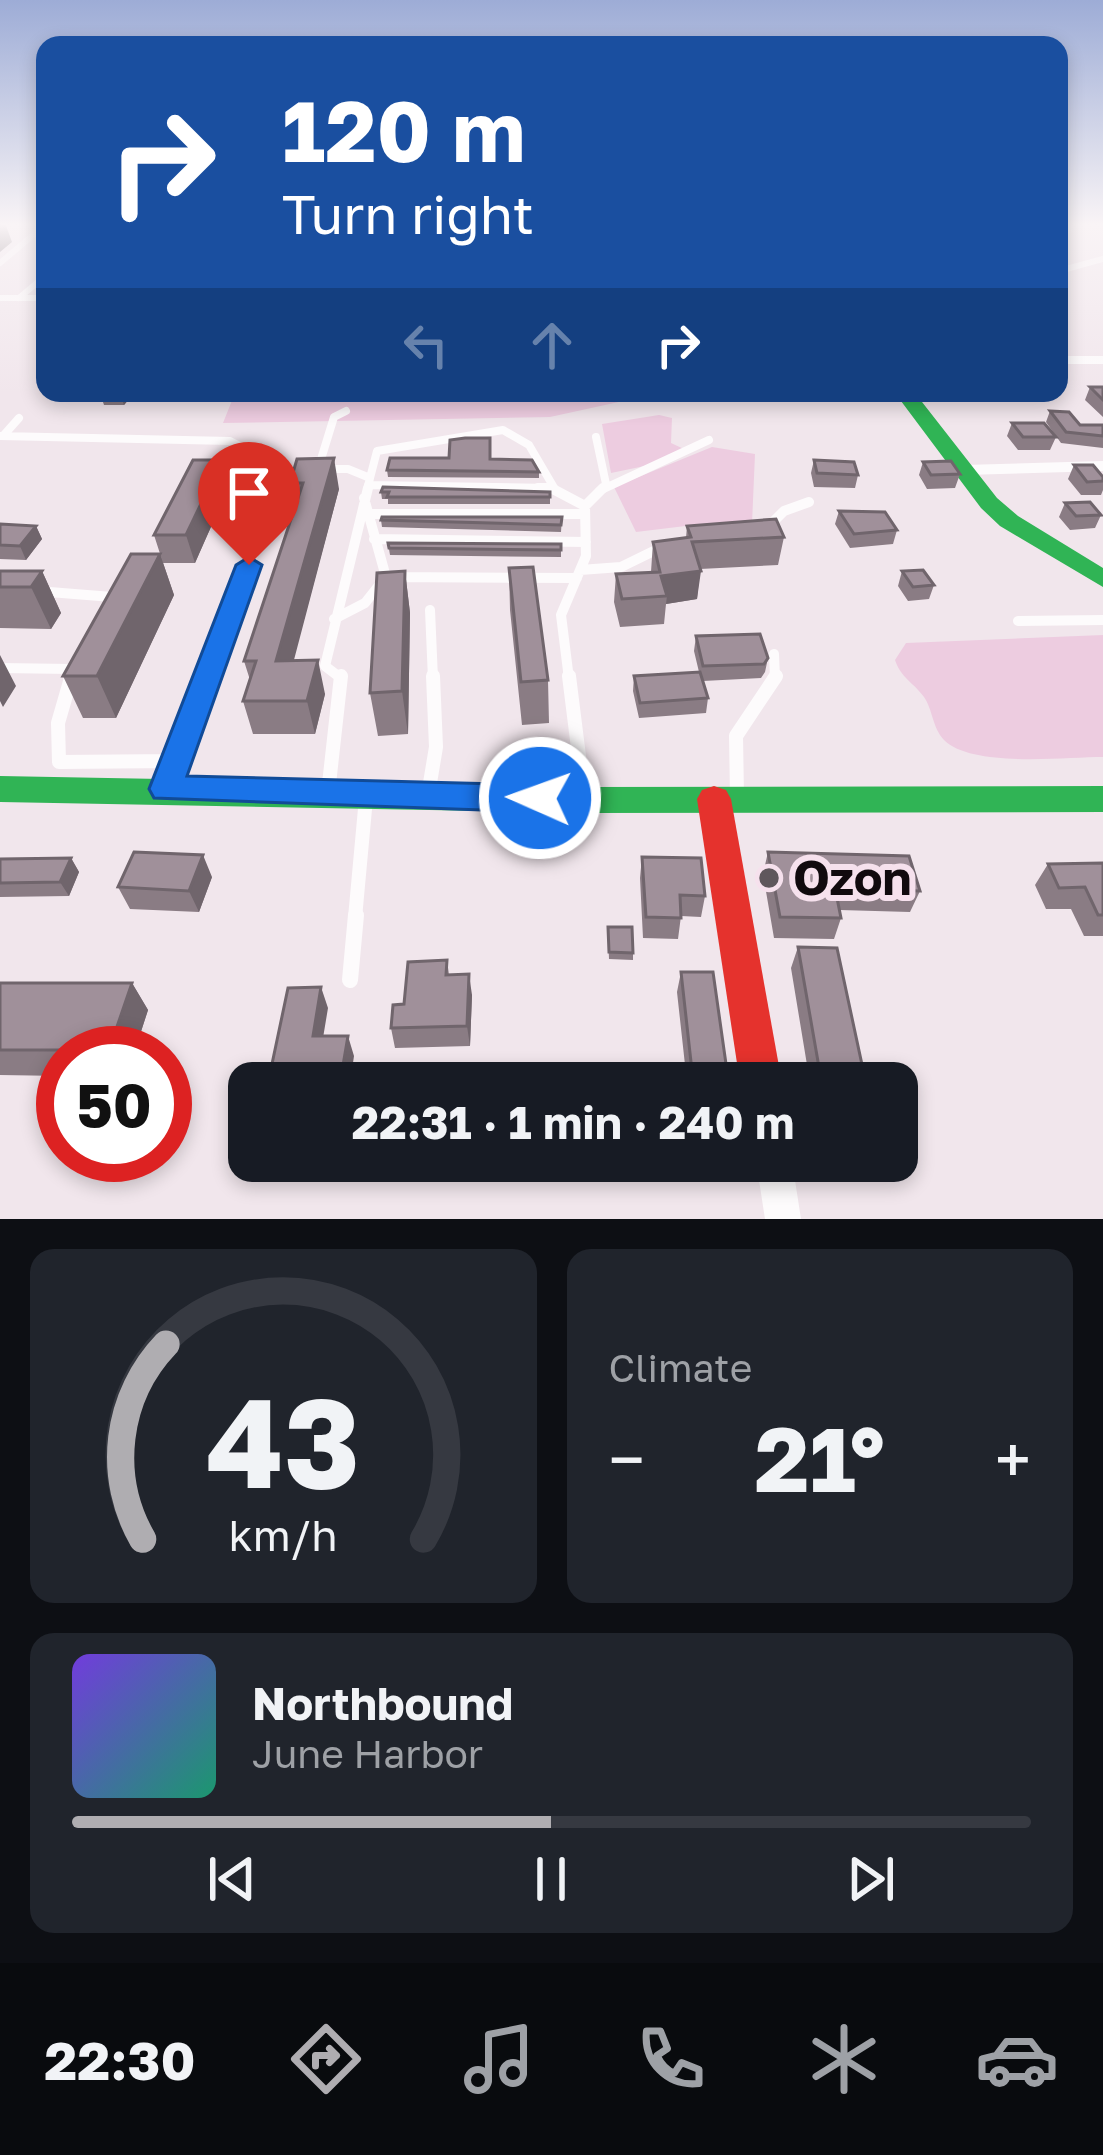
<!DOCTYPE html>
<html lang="en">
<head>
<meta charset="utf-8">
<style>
	body { margin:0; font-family:"Golos Text",sans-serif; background:#20242c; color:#f1f3f6; height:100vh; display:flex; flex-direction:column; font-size:45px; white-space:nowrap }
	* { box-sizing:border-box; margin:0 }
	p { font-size:39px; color:#9ea1a6 }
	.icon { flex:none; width:66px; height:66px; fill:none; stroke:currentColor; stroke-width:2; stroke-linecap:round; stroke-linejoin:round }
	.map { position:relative; height:1219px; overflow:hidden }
	.drawer { display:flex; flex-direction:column; gap:30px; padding:30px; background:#0d0f14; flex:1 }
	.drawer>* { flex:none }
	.top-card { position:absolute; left:36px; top:36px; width:1032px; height:366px; border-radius:24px; box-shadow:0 6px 18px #0003; background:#1a4fa0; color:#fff; overflow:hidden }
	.speed { position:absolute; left:36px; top:1026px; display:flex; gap:24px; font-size:60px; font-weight:700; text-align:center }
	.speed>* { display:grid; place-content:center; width:156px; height:156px; border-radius:50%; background:#171b24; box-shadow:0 6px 18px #0003; line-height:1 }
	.speed .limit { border:18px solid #d22; background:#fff; color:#111 }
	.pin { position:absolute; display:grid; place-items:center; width:102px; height:102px; color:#fff; margin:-123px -51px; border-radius:50% 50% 50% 0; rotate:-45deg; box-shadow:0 0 12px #0007 }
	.pin .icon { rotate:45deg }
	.me { position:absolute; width:132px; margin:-66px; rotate:272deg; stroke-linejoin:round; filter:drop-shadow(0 0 9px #0008) }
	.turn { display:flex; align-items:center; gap:42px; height:252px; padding:0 48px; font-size:54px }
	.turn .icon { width:156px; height:156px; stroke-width:2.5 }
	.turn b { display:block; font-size:84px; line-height:102px }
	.lanes { display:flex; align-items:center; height:114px; padding:0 48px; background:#0003; justify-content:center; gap:60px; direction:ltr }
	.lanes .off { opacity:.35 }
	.big { font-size:90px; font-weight:700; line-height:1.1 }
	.drawer .widget { flex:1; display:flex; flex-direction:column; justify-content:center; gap:18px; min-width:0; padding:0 42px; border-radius:24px; background:#20242c }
	.drawer .dial { align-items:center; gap:0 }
	.dial svg { height:312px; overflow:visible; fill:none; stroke:#363941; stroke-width:7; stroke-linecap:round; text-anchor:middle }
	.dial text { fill:#f1f3f6; stroke:none }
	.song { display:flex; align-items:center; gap:36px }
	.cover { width:144px; height:144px; border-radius:18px; background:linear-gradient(135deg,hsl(260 70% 55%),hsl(160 70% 35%)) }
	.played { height:12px; border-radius:6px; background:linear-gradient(90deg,#afadb1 50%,#363941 50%) }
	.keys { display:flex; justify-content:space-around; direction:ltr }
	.heat { display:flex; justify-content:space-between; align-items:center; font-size:66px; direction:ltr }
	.drawer .tiles { flex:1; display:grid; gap:30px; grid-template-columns:1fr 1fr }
	.widget:last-child { grid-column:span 2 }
	.trip { position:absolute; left:228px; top:1062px; width:690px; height:120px; border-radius:24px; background:#171b24; box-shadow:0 6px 18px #0003; font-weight:700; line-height:120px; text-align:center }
	.menu { display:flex; height:192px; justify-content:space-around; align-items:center; background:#090b0e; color:#9ea1a6 }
	.menu .icon { width:84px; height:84px }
	.menu .active { color:#afadb1 }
	.menu b { font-size:54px; color:#f1f3f6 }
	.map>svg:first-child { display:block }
	.green { fill:#edcce0 }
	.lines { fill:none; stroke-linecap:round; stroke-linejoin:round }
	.lane-far4 { stroke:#fdfbfc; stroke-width:6 }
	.lane-far3 { stroke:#fdfbfc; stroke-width:8 }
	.lane-far2 { stroke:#fdfbfc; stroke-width:10 }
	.lane-far1 { stroke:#fdfbfc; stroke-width:14 }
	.lane { stroke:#fdfbfc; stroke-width:16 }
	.street { fill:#fdfbfc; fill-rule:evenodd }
	.fast { fill:#30b455; fill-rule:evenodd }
	.jam { fill:#e5322d; fill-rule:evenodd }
	.wall { fill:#8a7c84 }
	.shaded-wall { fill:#70656c }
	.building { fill:#a0909a; stroke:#70656c; stroke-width:3 }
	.route { fill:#1a73e8; stroke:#114b97; stroke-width:3 }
	.poi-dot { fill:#5f575c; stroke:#f6e1ed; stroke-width:4.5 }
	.labels { text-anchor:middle; stroke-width:12; stroke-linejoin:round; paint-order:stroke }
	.near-poi-label { font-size:48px; font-weight:bold; fill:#110a0e; stroke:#f6e1ed; text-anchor:start }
</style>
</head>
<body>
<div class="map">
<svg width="1103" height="1219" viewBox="0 0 1103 1219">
	<rect width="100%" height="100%" fill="#f1e6ec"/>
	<path class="green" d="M235,393H660L550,417L223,423Z
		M659,415L672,418L671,443L686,450L659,463L611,473L602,424Z
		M712,447L755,454L752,524L715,532L702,524L636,532L614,487Z
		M1103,635V757C1064,757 972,768 944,740C932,727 933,710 924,697C914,683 901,678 895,660L906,643Z"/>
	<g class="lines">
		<path class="lane-far4" d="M1059,234L1069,230
			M0,263L45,225
			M1059,271L1103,259
			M0,298H45
			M19,298L45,276"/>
		<path class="lane-far3" d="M0,436L230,441L291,473
			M3,436L19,418
			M596,437L606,484
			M321,469H348L370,478L367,491
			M370,478L377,451L503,430L529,445L556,491
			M368,485L551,488
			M277,491L291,473L318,469L334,417L346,411
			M599,491L709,440"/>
		<path class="lane-far2" d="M538,488H551
			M551,488L585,506L586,556L561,615L569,679
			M364,498L386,577L577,578
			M585,506L603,488
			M371,514H585
			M767,528L784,511L809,502
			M374,539L586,542
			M580,570L621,567L664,546
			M37,591L112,597L110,604
			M430,610L433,679
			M334,619L365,603L384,579
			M1018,621L1103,620
			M774,654L775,679
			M0,668L71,669L77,661
			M207,679L278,488
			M342,679L325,666L368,488"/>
		<path class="lane-far1" d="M569,676L584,796
			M71,678L58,723L59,762L174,761
			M166,789L208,676
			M328,793L341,676
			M428,795L436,747L433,676
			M737,796L736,736L776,676
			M355,918L366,798"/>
		<path class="lane" d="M350,980L356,915"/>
		<path class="street" d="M1059,356H1103V364H1059Z
			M1103,461V471L964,475L955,470L964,465Z
			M756,1161H792L801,1219H765Z"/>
		<path class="fast" d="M895,393H915L997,498L1018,516L1103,568V587L1000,526L981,508Z
			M0,776L585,787L1103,786V812L585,813L0,802Z"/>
		<path class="jam" d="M714,786L726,790L731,799L782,1083H740L697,799L702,790Z"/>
	</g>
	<path class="wall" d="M1090,387H1103V417L1085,400Z
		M100,393H134L124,405H104Z
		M1050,411L1080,425H1103V448L1061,443L1046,422Z
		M1012,423L1056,437L1050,450H1018L1007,436Z
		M297,459L339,489L293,660L325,694L315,734H253L243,701L250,680L244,661L295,508L290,483Z
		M490,459L539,472V478L388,477L387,470Z
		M814,460L858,475L855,488L814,487L811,473Z
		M923,462L960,474L955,488L927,489L919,475Z
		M1074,465L1103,477V490L1101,495H1081L1068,479Z
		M229,486L195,563H163L154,535Z
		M381,492L550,497V504H388V499H382Z
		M1065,503L1101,515L1095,528L1070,530L1059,517Z
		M839,511L897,530L893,544L850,548L835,524Z
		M562,517L561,532L382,527L381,520Z
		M0,524L36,526L42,539L26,560L0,559Z
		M687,526L784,537L778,565L700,569L697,599L666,604L664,624L620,627L614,602L616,574L651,572L653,542L686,538Z
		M388,543L561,544V557L390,555Z
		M160,554L174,595L116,718H83L63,676Z
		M509,568L548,680L549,723L522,725L510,610Z
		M0,571H42L61,613L51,629L0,628Z
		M405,571L410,613L408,734L378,736L370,693Z
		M902,571L934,585L929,599L908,601L898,586Z
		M696,636L768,658L765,672L761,678L703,681L708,698L706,713L639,718L633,691L634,676L699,672L694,651Z
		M768,852L920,891L910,912L840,910L841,918L834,939L774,938L763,874Z
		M642,857L705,896L701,917L681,916L678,939L643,938L640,878Z
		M71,858L79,872L69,896L0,897V859Z
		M1103,863V936H1084L1071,909H1046L1035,885L1048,864Z
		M212,877L199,912L130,909L118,887Z
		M608,934L633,953V960L609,959Z
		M798,947L864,1074L860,1083H810L791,968Z
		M447,960L449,975L472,995L470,1046L395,1048L391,1028L404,1004Z
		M681,972L727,1071L723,1083H687L677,992Z
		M0,983H132L148,1010L134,1053H63V1076L0,1075Z
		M296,1161H338L337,1169H299Z"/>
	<path class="shaded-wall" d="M0,223H5L12,242L0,252Z
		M120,393H134L124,405Z
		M334,458L339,489L285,694L276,661Z
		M222,460L229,486L195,563L186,535Z
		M36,526L42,539L26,560L20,546Z
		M160,554L174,595L116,718L97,676Z
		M42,571L61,613L51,629L31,587Z
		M405,571L410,613L408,734L402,691Z
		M701,571L697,599L666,604L667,596L661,576Z
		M0,655L16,686L3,707L0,701Z
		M318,660L325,694L315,734L307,701Z
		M203,855L212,877L199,912L189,891Z
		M71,858L79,872L69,896L60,882Z
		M469,974L472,995L470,1046L467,1026Z
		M132,983L148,1010L134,1053H111L109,1050Z
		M321,987L328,1008L320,1056L313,1036Z
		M348,1036L354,1056L350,1083H340Z"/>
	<path class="building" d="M1090,387H1103V400Z
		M1050,411L1069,412L1080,425H1103V436L1066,432Z
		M1012,423H1044L1056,437H1023Z
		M465,438H490V459L532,460L539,472L387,470L390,458H449L450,440Z
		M334,458L276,661L318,660L307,701H243L256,661H244L303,483H290L297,459Z
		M193,460H222L186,535H154Z
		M814,460L854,462L858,475L817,473Z
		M951,461L960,474L931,475L923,462Z
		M1074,465H1093L1103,477V481L1087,482Z
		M383,487L550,492V497H387L389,492H381Z
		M1090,502L1101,515L1076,516L1065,503Z
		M839,511L885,512L897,530L854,534Z
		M382,517H562L561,525L381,520Z
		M776,519L784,537L692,542L701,571L661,576L667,596L622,599L616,574L660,572L653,542L691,537L687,526Z
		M0,524L36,526L20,546L0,545Z
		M388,543L561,544V550L389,548Z
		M131,554H160L97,676H63Z
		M533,567L548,680L521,682L509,568Z
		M923,570L934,585L913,587L902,571Z
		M0,571H42L31,587H0Z
		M405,571L402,691L370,693L377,573Z
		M760,634L768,658L764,664L703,666L696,636Z
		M700,672L708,698L640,703L634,676Z
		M134,852L203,855L189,891L118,887Z
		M768,852L909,856L920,891L835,888L841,918L780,917Z
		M642,857L701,858L705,896L680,895L681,918L646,917Z
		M71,858L60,882L0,883V859Z
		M1103,863V915H1098L1085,887L1059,888L1048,864Z
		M608,927H632L633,953L609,952Z
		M798,947L837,948L864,1074L820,1073Z
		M447,960L446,975L469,974L467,1026L391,1028L393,1005L404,1004L408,962Z
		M681,972H713L727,1071H692Z
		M0,983H132L109,1050H0Z
		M321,987L313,1036H348L340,1083H268L288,988Z"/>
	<linearGradient id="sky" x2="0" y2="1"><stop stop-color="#9dacd6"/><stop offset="0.57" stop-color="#f9f4f6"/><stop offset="1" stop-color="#f9f4f6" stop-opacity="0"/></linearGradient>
	<rect width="1103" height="394" fill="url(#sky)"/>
	<path class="route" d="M249,557L262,565L187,776L540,785L552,789L556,798L552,808L540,812L154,798L149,789L236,565Z"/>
	<circle class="poi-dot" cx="769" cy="878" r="12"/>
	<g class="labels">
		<g class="near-poi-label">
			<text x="793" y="895">Ozon</text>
		</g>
	</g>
</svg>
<div class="speed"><div class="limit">50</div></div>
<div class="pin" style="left:249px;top:565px;background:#d93025"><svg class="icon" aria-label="arrive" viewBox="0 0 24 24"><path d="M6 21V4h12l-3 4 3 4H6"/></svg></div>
<svg class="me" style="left:540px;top:798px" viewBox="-20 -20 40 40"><circle r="17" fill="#1a73e8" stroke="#fff" stroke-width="3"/><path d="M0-11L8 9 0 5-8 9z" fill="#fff"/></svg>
<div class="trip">22:31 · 1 min · 240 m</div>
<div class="top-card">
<div class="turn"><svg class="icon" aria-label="right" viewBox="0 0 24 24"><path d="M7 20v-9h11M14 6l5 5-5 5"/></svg><div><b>120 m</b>Turn right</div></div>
<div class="lanes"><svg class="icon off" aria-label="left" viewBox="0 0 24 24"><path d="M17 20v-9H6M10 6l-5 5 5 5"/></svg><svg class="icon off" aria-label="ahead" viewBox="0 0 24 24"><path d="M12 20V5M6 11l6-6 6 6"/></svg><svg class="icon" aria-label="right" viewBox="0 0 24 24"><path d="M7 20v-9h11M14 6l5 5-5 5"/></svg></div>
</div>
</div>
<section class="drawer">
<div class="tiles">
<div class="widget dial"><svg viewBox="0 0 100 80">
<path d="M14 69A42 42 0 1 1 86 69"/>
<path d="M14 69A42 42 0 0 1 20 19" stroke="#afadb1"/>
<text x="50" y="56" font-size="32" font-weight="700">43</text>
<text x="50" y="72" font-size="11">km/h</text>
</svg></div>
<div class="widget"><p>Climate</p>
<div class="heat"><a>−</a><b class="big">21°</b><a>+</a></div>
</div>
<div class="widget">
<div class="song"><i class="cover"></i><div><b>Northbound</b><p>June Harbor</p></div></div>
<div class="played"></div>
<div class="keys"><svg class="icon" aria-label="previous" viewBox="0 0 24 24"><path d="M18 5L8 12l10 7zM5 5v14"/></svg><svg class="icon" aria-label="pause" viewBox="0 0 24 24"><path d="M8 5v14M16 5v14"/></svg><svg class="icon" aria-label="next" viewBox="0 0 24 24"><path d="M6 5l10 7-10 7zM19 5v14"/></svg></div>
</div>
</div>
</section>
<nav class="menu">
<b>22:30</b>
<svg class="icon active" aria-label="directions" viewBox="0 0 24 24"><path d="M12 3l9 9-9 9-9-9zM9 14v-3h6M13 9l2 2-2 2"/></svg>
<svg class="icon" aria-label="music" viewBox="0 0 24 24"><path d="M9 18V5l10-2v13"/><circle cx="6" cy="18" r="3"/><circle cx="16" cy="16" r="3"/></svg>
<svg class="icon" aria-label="phone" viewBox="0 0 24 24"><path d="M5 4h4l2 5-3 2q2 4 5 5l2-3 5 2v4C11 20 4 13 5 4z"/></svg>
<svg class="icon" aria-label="climate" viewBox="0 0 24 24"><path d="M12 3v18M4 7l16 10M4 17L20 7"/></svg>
<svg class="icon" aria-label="car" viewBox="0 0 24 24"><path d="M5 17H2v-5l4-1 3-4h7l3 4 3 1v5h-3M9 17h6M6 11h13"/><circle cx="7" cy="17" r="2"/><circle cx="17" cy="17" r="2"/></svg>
</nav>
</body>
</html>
